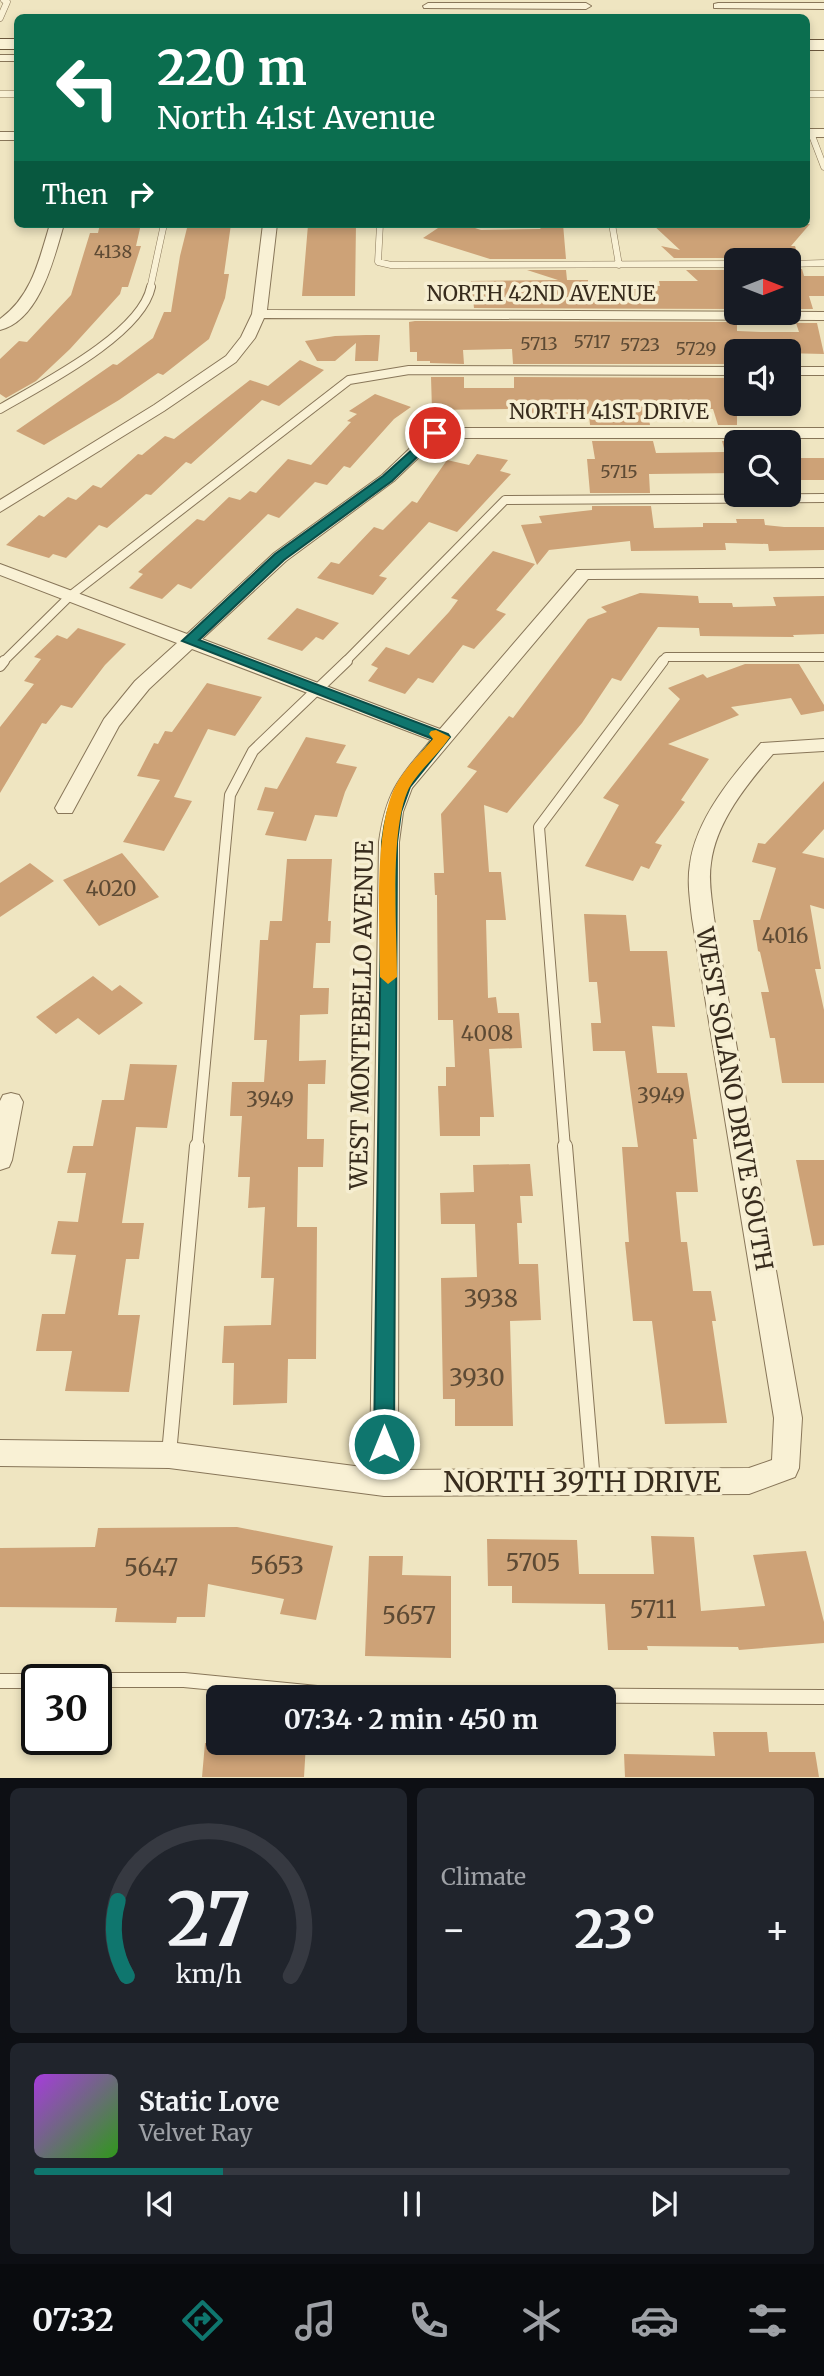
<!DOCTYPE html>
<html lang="en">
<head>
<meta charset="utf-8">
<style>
	body { margin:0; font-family:Merriweather,serif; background:#20242c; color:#f1f3f6; height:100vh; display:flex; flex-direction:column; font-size:26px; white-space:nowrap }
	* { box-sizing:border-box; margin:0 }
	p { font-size:23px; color:#9ea1a6 }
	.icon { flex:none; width:38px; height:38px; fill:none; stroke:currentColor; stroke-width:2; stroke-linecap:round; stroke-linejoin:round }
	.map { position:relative; height:1778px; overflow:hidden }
	.side { display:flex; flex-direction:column; gap:10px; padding:10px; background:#0d0f14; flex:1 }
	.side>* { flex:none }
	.banner { position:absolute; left:14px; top:14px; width:796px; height:214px; border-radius:10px; box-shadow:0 4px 10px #0003; background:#0b6e4f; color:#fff; overflow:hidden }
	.needle { width:46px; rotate:90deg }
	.controls { position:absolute; left:724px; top:248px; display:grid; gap:14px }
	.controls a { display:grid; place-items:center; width:77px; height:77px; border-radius:10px; background:#171b24; box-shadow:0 4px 10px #0003; font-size:35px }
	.speed { position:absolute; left:21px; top:1664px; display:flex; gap:14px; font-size:35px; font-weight:700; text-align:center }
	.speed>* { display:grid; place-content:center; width:91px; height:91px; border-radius:50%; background:#171b24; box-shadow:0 4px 10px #0003; line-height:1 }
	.speed .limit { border:4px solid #111; border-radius:10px; background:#fff; color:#111 }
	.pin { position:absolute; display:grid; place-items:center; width:60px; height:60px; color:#fff; margin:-30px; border:4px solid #fff; border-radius:50%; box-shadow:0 2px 7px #0007 }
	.me { position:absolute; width:77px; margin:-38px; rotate:0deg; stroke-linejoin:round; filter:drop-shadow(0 0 5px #0008) }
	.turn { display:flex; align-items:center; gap:24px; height:147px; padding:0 28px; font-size:32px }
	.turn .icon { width:91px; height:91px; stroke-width:2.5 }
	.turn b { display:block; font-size:49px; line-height:60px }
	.then { display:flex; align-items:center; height:66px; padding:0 28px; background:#0003; gap:14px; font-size:26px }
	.big { font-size:52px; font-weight:700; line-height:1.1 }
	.side .card { flex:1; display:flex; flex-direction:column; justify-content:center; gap:10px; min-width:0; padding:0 24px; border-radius:10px; background:#20242c }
	.side .dial { align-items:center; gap:0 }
	.dial svg { height:182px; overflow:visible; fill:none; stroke:#363941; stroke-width:7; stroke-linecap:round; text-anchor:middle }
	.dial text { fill:#f1f3f6; stroke:none }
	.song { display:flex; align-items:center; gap:21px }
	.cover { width:84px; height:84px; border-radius:10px; background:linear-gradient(135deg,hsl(280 70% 55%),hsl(110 70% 35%)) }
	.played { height:7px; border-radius:4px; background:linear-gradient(90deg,#0f766e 25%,#363941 25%) }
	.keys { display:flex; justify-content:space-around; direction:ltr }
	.heat { display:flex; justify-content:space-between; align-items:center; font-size:38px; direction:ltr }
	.side .tiles { flex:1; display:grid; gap:10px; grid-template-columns:1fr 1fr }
	.card:last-child { grid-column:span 2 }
	.trip { position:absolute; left:206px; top:1685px; width:410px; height:70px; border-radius:10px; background:#171b24; box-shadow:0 4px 10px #0003; font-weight:700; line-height:70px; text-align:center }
	.tabs { display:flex; height:112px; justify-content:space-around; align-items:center; background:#090b0e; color:#9ea1a6 }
	.tabs .icon { width:49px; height:49px }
	.tabs .active { color:#0f766e }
	.tabs b { font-size:32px; color:#f1f3f6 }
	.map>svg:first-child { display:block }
	.building { fill:#cda277 }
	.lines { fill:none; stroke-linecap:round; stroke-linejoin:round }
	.service-far3-casing { stroke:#887659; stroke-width:7 }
	.service-far2-casing { stroke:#887659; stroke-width:10 }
	.service-far1-casing { stroke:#887659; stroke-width:12 }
	.service-casing { stroke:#887659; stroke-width:16 }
	.minor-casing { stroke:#887659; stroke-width:2 }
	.secondary-casing { stroke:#6a573c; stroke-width:2 }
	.service-far3 { stroke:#f9f1d5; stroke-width:6 }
	.service-far2 { stroke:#f9f1d5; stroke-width:8 }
	.service-far1 { stroke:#f9f1d5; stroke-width:10 }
	.service { stroke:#f9f1d5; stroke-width:14 }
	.minor { fill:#f9f1d5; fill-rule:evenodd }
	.secondary { fill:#f9f1d5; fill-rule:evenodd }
	.route { fill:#0f766e; stroke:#0a4d48; stroke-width:2 }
	.slow { fill:#f59e0b }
	.labels { text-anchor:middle; stroke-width:7; stroke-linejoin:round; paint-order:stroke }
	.far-number-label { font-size:18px; fill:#5d4a34 }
	.far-street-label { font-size:21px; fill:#382c1d; stroke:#f6eed1 }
	.number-label { font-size:21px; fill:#5d4a34 }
	.street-label { font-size:24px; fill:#382c1d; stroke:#f6eed1 }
	.near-number-label { font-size:24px; fill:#5d4a34 }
	.near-street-label { font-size:28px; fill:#382c1d; stroke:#f6eed1 }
</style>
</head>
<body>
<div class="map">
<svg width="824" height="1778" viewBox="0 0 824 1778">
	<rect width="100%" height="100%" fill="#efe5c1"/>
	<path class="building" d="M100,224H141L136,246H141L128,287H122L120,294L70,349L36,381L6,398L0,394V359L19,341L27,342L71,295L90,233H98Z
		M188,224H231L224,274H229L225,298L209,339L163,375L158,373L119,400L44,445L16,431L113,364L117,365L153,338L164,312H171L180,256Z
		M356,224L355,296H302L308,225Z
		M444,224H463L481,230L540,229L544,224H563L566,259H490L423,238Z
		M652,224H810L791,246H795L799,258H789V248L737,250V258H674L661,246L680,250Z
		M802,269L804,276H824V296H809L813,309H793L789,295V270Z
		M527,270H566L567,280H588V285L660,286L659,281H698L686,270H737V309L474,308L471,281L558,280Z
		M415,321L737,322V331L761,332H799L796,323H817L824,354L737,352V354H725L728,364H513L512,349L463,350L464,364L430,363V361H417V352H410L409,322Z
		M366,335H380L378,361H355L356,343L335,361H317L305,341L335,336Z
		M300,360L324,370L279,406L262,400L191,464L186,462L151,495L146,494L107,528L99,525L66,558L53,554L49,558L6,545L39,515L44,517L68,497L76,500L93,485L101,488L138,454L142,455L165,436L174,439L250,380L268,386Z
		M431,377H464V388H514V377L731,378L741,414H737V425H718L713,409H688L686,403L646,404L650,425H590L589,414L513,413V409L432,410Z
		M375,394L411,407L394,419L350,468L344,466L327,485L315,482L279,518L268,514L191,589L178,584L162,599L129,588L143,574L138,572L197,519L204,521L229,497L240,500L250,491L256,493L288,459L311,465L351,422L347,421L357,414L349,411Z
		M592,441H653L656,453L725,452L722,441H737V473L649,474L650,493H590L587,459H595Z
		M477,454L508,460L500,471L511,474L457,532L429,522L379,576L387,578L373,595L317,578L331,562L339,564L374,527L383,530L412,501L417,503L447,460L469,465Z
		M790,458H824V480H795Z
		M592,506H651L654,528L703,527V523H737L736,519H764L765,525L784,527H824V550L769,551L768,544L725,543L726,550L631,551L630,541L549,550L537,565L521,525L542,523L539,516L592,510Z
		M493,551L535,564L496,610L506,614L474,649L463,645L433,683L418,678L405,694L368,681L378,668L371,665L386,647L409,655L449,612L458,600L451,598Z
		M640,593L698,596L699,603H732L733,607L776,606L773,597L824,596V634L793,635L794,637L700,636L699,628L658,627L621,681L612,678L582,723L507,813L484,805L489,872H501L506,920H486L488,998L496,997L498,1013H519L522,1048L489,1049L494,1117H480V1136H440L438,1086H446V1067H455L453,1020H438L437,895H435L434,873H444L441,814L477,771L467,767L509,716L513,718L588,619L607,612L601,607Z
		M297,608L339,623L323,640L316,637L302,651L267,639Z
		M78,628L126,644L105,665L72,708L61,705L46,724L42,723L0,793V727L34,684L24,681L41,659L34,657L57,635L67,639Z
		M745,664H799L824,705V711L801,715L791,698L731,707L739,715L668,744L709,759L681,800L685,802L655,843L662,845L649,869L641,866L633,881L585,866L619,805L603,798L680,699L668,688L703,674L707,678Z
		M207,683L262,697L235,736L208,729L174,797L192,801L164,851L123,842L160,780L137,776L154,743L158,744L165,731L172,732Z
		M306,737L346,745L336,763L357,767L345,792L337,817L315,815L306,841L265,835L274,812L257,810L265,787L277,789Z
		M824,781V829L802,853L824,858V909L810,905L821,969H815L824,1010V1083H782L775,1038H770L761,992H769L760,952L758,951L753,920H760L776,868L752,862L758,843L765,844Z
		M122,853L159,897L99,926L63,880Z
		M287,859H332L328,921H331L330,943H316L313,988H329L328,1014L300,1015L299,1061L326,1060L325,1084H308L307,1139H324L323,1167H298L297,1227H317L316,1359H288L287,1403L233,1405L234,1363H222L224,1326L271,1325L274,1278H261L265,1207L248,1208L250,1177H238L242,1116H230L232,1082H264L267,1040H254L260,940H268L270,921H282Z
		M30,863L54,881L0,917V883Z
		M584,914L626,915L630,951H667L675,1027L652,1026L657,1073H687L697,1139H693L698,1192H676L681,1242H687L693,1291H711L716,1321H712L727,1423L665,1424L652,1321H633L625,1242H629L622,1147H638L625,1051H593L591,1023H601L597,982H589Z
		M93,976L112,991L120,985L143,1003L99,1035L78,1018L56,1034L36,1017Z
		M130,1064L177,1065L167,1128L136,1127L122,1223H144L139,1259H126L118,1315H140L129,1392L65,1391L72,1351H36L42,1314H65L76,1255L51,1254L58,1221L78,1222L86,1173H67L73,1146H93L102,1100H124Z
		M796,1160H824V1245L813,1246Z
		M530,1164L533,1196H520L522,1223H517L519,1264H538L541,1320L510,1321L513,1426H455V1399H443L441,1278L477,1277L475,1224H441L440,1193L474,1192L473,1165Z
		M237,1527L333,1546L316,1620L280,1614L284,1599L208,1584L205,1617H177L176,1623L115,1622L117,1608L0,1607V1548L95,1547L98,1528Z
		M651,1536L694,1537L701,1611L765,1606L753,1555L806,1551L824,1622V1643L739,1650L738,1647L647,1646L648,1650H608L605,1604L512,1603V1586H488L487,1539L577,1540L579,1574H654Z
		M369,1556H403L402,1575L451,1576V1658L365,1656Z
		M713,1732H767L769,1752H815L819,1777H625L624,1754L715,1756Z
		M205,1743H306L304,1777H202Z"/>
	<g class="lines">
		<g class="service-far3-casing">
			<path id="service-far3" d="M0,18L7,2L4,0
				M0,94H18
				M807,94H824
				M811,133L824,167
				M380,224L378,262L391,265L737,264
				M612,224L619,265
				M789,264L824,263
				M150,289L164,224"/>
		</g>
		<g class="service-far2-casing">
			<path id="service-far2" d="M789,371H824
				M0,409C41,385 141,335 151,287
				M3,662L70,596L349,380L409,370L737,371
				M345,662L505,500L824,498
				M662,662L666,657H824"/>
		</g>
		<g class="service-far1-casing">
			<path id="service-far1" d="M0,666L4,661
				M197,1148L230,795L253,751L347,661
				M565,1148L539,827L663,661"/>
		</g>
		<g class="service-casing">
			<path id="service" d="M565,1146L593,1482
				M169,1454L197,1146
				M96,1680H184L327,1694L824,1697
				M0,1681H37"/>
		</g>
		<g class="minor-casing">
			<path id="minor" d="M428,3H586L591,6L586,9L424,8L423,6Z
				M718,3H824V9L714,8V4Z
				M0,55H18V61H0Z
				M807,129H824V137H807Z
				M0,132H18V140H0Z
				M50,224H64C54,258 40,320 0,330V319C32,296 39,260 50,224Z
				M263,224H277L267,310L824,312V320L264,318L255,338L236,362L164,411L0,512V500L154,405L226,356L241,337L252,314Z
				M435,428H824V438H439L394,481L286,561L202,639L440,729L577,570L824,568V578L588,579L412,788L403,812L399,842L398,1470L749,1468L772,1460L774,1418L692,918C690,900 687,882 690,864C696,819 732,776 761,743L824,739V751L773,754C747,784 716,822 711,863C708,881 712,900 714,918L802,1418L799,1468L795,1477L749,1494L384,1496L169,1468L0,1466V1440L169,1442L370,1468L379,842C386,791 399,778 431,740L192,649L149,689L119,726L72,813H58L55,808L104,719L135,681L177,643L0,575V564L187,634L274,553L382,475L429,430Z
				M11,1093L19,1095L23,1102L12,1160L9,1167L0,1170V1101L3,1095Z"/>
		</g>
		<g class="secondary-casing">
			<path id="secondary" d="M0,39H18V49H0Z
				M807,40H824V50H807Z"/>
		</g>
		<use href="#service-far3" class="service-far3"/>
		<use href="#service-far2" class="service-far2"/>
		<use href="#service-far1" class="service-far1"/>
		<use href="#service" class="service"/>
		<use href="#minor" class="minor"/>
		<use href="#secondary" class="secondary"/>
	</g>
	<path class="route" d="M435,429L440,430V435L392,481L284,560L199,640L448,734L450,737L410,787L401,812L397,842L394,1444L391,1450L384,1453L377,1450L374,1444L382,842C388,791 402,777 433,739L182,641L275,554L383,476Z"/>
	<path class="slow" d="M436,730L450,737C438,755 419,770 409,788C389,829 397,929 397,977L388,984L380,977C380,926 373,828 396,785C405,768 421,753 433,739L429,734L431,731Z"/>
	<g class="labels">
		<g class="far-number-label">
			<text x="113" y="258">4138</text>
			<text x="592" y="348">5717</text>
			<text x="539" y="350">5713</text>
			<text x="640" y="351">5723</text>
			<text x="696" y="355">5729</text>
			<text x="619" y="478">5715</text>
		</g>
		<g class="far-street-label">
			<text x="541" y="301">NORTH 42ND AVENUE</text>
			<text x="609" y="419">NORTH 41ST DRIVE</text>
		</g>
		<g class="number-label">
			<text x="111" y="896">4020</text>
			<text x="785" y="943">4016</text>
			<text x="487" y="1041">4008</text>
			<text x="661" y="1103">3949</text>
			<text x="270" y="1107">3949</text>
		</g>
		<g class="street-label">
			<text transform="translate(362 1015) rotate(-89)" y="8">WEST MONTEBELLO AVENUE</text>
			<text transform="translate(734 1099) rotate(80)" y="8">WEST SOLANO DRIVE SOUTH</text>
		</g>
		<g class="near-number-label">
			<text x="491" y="1307">3938</text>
			<text x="477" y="1386">3930</text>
			<text x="533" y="1571">5705</text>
			<text x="277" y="1574">5653</text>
			<text x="151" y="1576">5647</text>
			<text x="653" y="1618">5711</text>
			<text x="409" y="1624">5657</text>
		</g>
		<g class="near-street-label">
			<text x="582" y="1492">NORTH 39TH DRIVE</text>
		</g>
	</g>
</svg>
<div class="controls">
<a><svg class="needle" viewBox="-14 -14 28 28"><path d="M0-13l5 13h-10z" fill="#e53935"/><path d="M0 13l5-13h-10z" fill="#9ea1a6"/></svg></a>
<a><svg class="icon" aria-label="sound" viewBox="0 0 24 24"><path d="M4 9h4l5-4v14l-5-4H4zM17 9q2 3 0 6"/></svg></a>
<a><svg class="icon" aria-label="search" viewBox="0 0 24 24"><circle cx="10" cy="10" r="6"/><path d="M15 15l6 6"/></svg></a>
</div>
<div class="speed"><div class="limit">30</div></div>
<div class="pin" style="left:435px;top:433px;background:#d93025"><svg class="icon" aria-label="arrive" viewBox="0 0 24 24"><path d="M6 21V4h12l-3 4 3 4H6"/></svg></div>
<svg class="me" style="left:384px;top:1444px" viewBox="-20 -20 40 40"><circle r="17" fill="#0f766e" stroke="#fff" stroke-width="3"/><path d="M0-11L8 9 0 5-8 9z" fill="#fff"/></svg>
<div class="trip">07:34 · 2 min · 450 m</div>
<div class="banner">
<div class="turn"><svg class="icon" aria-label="left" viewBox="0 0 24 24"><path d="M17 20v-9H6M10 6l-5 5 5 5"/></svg><div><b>220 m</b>North 41st Avenue</div></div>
<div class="then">Then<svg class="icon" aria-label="right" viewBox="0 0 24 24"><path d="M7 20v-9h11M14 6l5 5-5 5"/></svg></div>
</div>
</div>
<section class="side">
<div class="tiles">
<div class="card dial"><svg viewBox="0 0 100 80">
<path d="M14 69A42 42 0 1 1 86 69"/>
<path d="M14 69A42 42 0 0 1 10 36" stroke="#0f766e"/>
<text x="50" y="56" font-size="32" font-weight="700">27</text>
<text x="50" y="72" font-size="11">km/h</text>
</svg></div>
<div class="card"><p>Climate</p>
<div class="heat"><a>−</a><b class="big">23°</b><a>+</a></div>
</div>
<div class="card">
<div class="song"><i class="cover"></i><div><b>Static Love</b><p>Velvet Ray</p></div></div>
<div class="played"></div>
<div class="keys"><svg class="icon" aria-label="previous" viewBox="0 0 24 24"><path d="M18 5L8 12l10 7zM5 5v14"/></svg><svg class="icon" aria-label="pause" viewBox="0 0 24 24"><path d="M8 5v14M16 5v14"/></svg><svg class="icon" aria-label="next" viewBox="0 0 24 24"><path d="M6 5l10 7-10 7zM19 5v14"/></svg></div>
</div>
</div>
</section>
<nav class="tabs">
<b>07:32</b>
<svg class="icon active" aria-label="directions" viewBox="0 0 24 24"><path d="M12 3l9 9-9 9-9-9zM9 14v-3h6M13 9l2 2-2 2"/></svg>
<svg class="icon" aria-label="music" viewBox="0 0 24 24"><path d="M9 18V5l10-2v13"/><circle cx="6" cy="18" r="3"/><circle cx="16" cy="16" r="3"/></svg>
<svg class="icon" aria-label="phone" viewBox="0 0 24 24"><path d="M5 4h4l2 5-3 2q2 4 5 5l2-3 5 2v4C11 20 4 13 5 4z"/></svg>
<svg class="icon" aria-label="climate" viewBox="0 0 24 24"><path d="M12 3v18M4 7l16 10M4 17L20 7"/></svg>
<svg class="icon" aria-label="car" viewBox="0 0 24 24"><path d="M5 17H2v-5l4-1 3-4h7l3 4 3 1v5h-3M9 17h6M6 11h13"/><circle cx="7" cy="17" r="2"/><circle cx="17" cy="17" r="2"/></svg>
<svg class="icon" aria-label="filters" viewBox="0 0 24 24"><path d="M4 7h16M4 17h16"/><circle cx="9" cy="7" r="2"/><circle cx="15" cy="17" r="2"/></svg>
</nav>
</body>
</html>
